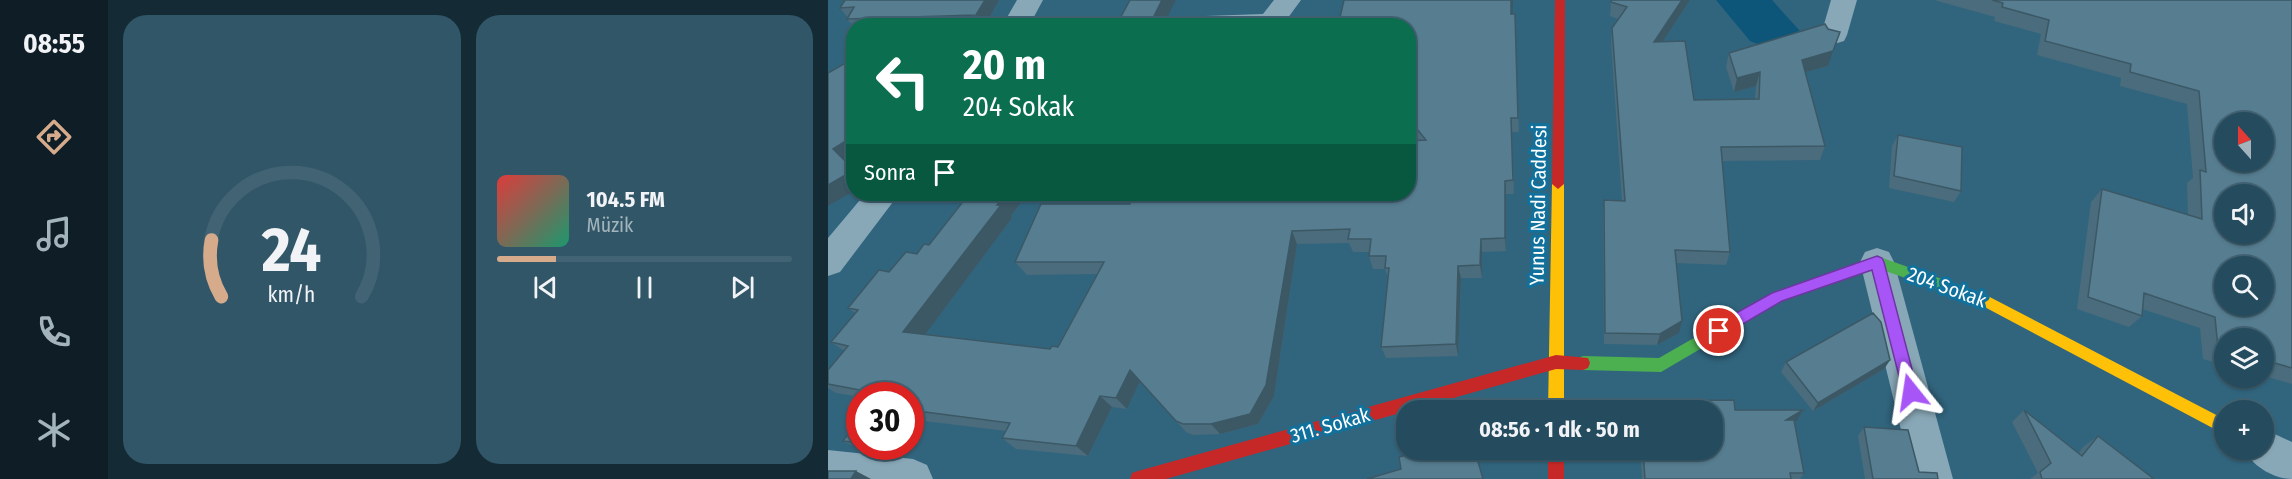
<!DOCTYPE html>
<html lang="tr">
<head>
<meta charset="utf-8">
<style>
	body { margin:0; font-family:"Fira Sans Condensed",sans-serif; background:#315667; color:#f1f3f6; height:100vh; display:flex; flex-direction:column; font-size:22px; white-space:nowrap }
	* { box-sizing:border-box; margin:0 }
	p { font-size:20px; color:#a3b4bc }
	.icon { flex:none; width:33px; height:33px; fill:none; stroke:currentColor; stroke-width:2; stroke-linecap:round; stroke-linejoin:round }
	.map { position:relative; flex:1; overflow:hidden }
	.side { display:flex; flex-direction:column; gap:15px; padding:15px; background:#142a34; width:720px }
	.side>* { flex:none }
	.top-card { position:absolute; left:18px; top:18px; width:570px; height:183px; border-radius:24px; box-shadow:0 2px 4px #0004,0 0 0 2px #426373; background:#0b6e4f; color:#fff; overflow:hidden }
	.needle { width:39px; rotate:339deg }
	.buttons { position:absolute; left:1386px; top:112px; display:grid; gap:12px }
	.buttons a { display:grid; place-items:center; width:60px; height:60px; border-radius:50%; background:#254c5e; box-shadow:0 2px 4px #0004,0 0 0 2px #426373; font-size:30px }
	.speed { position:absolute; left:18px; top:382px; display:flex; gap:12px; font-size:30px; font-weight:700; text-align:center }
	.speed>* { display:grid; place-content:center; width:78px; height:78px; border-radius:50%; background:#254c5e; box-shadow:0 2px 4px #0004,0 0 0 2px #426373; line-height:1 }
	.speed .limit { border:9px solid #d22; background:#fff; color:#111 }
	.pin { position:absolute; display:grid; place-items:center; width:51px; height:51px; color:#fff; margin:-26px; border:3px solid #fff; border-radius:50%; box-shadow:0 2px 6px #0007 }
	.me { position:absolute; width:66px; margin:-33px; rotate:345deg; stroke-linejoin:round; filter:drop-shadow(0 0 4px #0008) }
	.turn { display:flex; align-items:center; gap:21px; height:126px; padding:0 18px; font-size:27px }
	.turn .icon { width:78px; height:78px; stroke-width:2.5 }
	.turn b { display:block; font-size:42px; line-height:51px }
	.then { display:flex; align-items:center; height:57px; padding:0 18px; background:#0003; gap:12px; font-size:22px }
	.side .widget { flex:1; display:flex; flex-direction:column; justify-content:center; gap:9px; min-width:0; padding:0 21px; border-radius:24px; background:#315667 }
	.side .dial { align-items:center; gap:0 }
	.dial svg { height:156px; overflow:visible; fill:none; stroke:#426373; stroke-width:7; stroke-linecap:round; text-anchor:middle }
	.dial text { fill:#f1f3f6; stroke:none }
	.song { display:flex; align-items:center; gap:18px }
	.cover { width:72px; height:72px; border-radius:9px; background:linear-gradient(135deg,hsl(0 70% 55%),hsl(160 70% 35%)) }
	.played { height:6px; border-radius:3px; background:linear-gradient(90deg,#d6ab8b 20%,#426373 20%) }
	.keys { display:flex; justify-content:space-around; direction:ltr }
	.side .tiles { flex:1; display:grid; gap:15px; grid-template-columns:repeat(2,1fr) }
	.trip { position:absolute; left:568px; top:400px; width:327px; height:60px; border-radius:24px; background:#254c5e; box-shadow:0 2px 4px #0004,0 0 0 2px #426373; font-weight:700; line-height:60px; text-align:center }
	main { display:flex; flex:1; min-height:0 }
	.dock { display:flex; flex-direction:column; width:108px; justify-content:space-around; align-items:center; background:#0f1e26; color:#a3b4bc }
	.dock .icon { width:42px; height:42px }
	.dock .on { color:#d6ab8b }
	.dock b { font-size:27px; color:#f1f3f6 }
	.map>svg:first-child { display:block }
	.water { fill:#0e5679 }
	.lines { fill:none; stroke-linecap:round; stroke-linejoin:round }
	.street { fill:#89a8b7; fill-rule:evenodd }
	.fast { fill:#4caf50; fill-rule:evenodd }
	.slow { fill:#ffc107; fill-rule:evenodd }
	.jam { fill:#c62828; fill-rule:evenodd }
	.wall { fill:#4a6c7c }
	.shaded-wall { fill:#3c5865 }
	.building { fill:#567d90; stroke:#3c5865; stroke-width:1.5; fill-rule:evenodd }
	.route { fill:#a855f7; stroke:#6d37a1; stroke-width:1.5 }
	.labels { text-anchor:middle; stroke-width:6; stroke-linejoin:round; paint-order:stroke }
	.street-label { font-size:20px; fill:#fff; stroke:#11719d }
</style>
</head>
<body>
<main>
<nav class="dock">
<b>08:55</b>
<svg class="icon on" aria-label="directions" viewBox="0 0 24 24"><path d="M12 3l9 9-9 9-9-9zM9 14v-3h6M13 9l2 2-2 2"/></svg>
<svg class="icon" aria-label="music" viewBox="0 0 24 24"><path d="M9 18V5l10-2v13"/><circle cx="6" cy="18" r="3"/><circle cx="16" cy="16" r="3"/></svg>
<svg class="icon" aria-label="phone" viewBox="0 0 24 24"><path d="M5 4h4l2 5-3 2q2 4 5 5l2-3 5 2v4C11 20 4 13 5 4z"/></svg>
<svg class="icon" aria-label="climate" viewBox="0 0 24 24"><path d="M12 3v18M4 7l16 10M4 17L20 7"/></svg>
</nav>
<section class="side">
<div class="tiles">
<div class="widget dial"><svg viewBox="0 0 100 80">
<path d="M14 69A42 42 0 1 1 86 69"/>
<path d="M14 69A42 42 0 0 1 9 40" stroke="#d6ab8b"/>
<text x="50" y="56" font-size="32" font-weight="700">24</text>
<text x="50" y="72" font-size="11">km/h</text>
</svg></div>
<div class="widget">
<div class="song"><i class="cover"></i><div><b>104.5 FM</b><p>Müzik</p></div></div>
<div class="played"></div>
<div class="keys"><svg class="icon" aria-label="previous" viewBox="0 0 24 24"><path d="M18 5L8 12l10 7zM5 5v14"/></svg><svg class="icon" aria-label="pause" viewBox="0 0 24 24"><path d="M8 5v14M16 5v14"/></svg><svg class="icon" aria-label="next" viewBox="0 0 24 24"><path d="M6 5l10 7-10 7zM19 5v14"/></svg></div>
</div>
</div>
</section>
<div class="map">
<svg width="1464" height="479" viewBox="0 0 1464 479">
	<rect width="100%" height="100%" fill="#31657e"/>
	<path class="water" d="M888,0H944L972,31L967,33L973,40L934,46L922,41Z"/>
	<g class="lines">
		<path class="street" d="M189,0H215L201,26H174Z
			M446,0H473L454,26H336L340,20L349,17L435,14Z
			M1003,0H1029L1019,35L1016,41L1006,44L996,41L993,35Z
			M37,194H71L12,272L0,276V238Z
			M1049,248L1061,252L1066,262L1125,479H1085L1032,262L1037,252Z
			M1436,429L1464,442V479C1446,479 1424,466 1417,450H1436Z
			M0,450L85,459L99,465L105,479H0Z"/>
		<path class="fast" d="M1049,256L1159,295L1161,299L1159,303L1154,305L1049,268L954,301L833,372L755,370L750,368L748,363L750,358L755,356L831,358L944,293Z"/>
		<path class="slow" d="M730,179L736,184V411H720L724,184Z
			M1154,293L1396,419V434L1149,303L1147,299L1149,295Z"/>
		<path class="jam" d="M727,0H737L736,184L730,189L724,184Z
			M728,355L760,358L762,363L760,368L755,370L728,369L338,479H302L304,473L310,471Z
			M720,450H736V479H720Z"/>
	</g>
	<path class="wall" d="M17,0H171L157,26H26V27L19,19L20,18L12,8Z
		M784,0H862L834,42L866,100L927,99L928,86L906,92L898,67L901,53L1000,66L977,72L997,146L992,160L894,161L902,252L898,265L848,263L851,333L829,345L776,344L775,213L776,200L794,201L783,42L784,28L790,19L782,16L783,2Z
		M1106,0H1464V384L1436,376V339H1396V365L1375,359L1372,328L1314,309V316L1301,327L1249,309L1263,202L1274,189L1360,215L1359,183L1365,178L1359,104L1292,86L1293,78L1209,55L1213,34L1166,21L1167,17Z
		M684,14L687,28L691,132H684L686,194H678V251L654,252V278H633L630,356L558,358L553,347L560,278L557,269H545L541,256V252H525L521,243L469,244L446,396L430,424L392,434L365,435L358,432L312,381L299,409L284,407L260,456L188,449L174,438L178,431L88,420L82,428V396H32V397L8,393L0,388V370L16,351L3,342L27,313L20,308L61,272L101,245L139,196L137,194H199L183,216L184,218L97,334L222,349L230,347L269,274L199,275L187,262L302,204L580,194L590,140L580,128V26Z
		M1070,135L1133,191L1126,202L1061,188L1064,146Z
		M1062,360L1056,369L985,411L953,372L958,362Z
		M812,401L907,410H975L969,421L966,423L976,473L972,479H814L812,450H885V411H810Z
		M1196,410L1251,453L1255,447L1270,436L1326,479H1202L1210,473L1184,422Z
		M32,418V447H70L65,455L34,451L15,441Z
		M1036,427L1091,472L1110,479H1037L1030,436Z"/>
	<path class="shaded-wall" d="M157,0H171L157,26H155L148,15Z
		M334,0H348L335,26H321Z
		M683,0H685L684,28L683,14Z
		M854,0H862L825,56L826,42Z
		M1005,51L1000,66L970,74L974,60Z
		M932,72L928,86L906,92L909,78Z
		M26,136V157L19,161L26,168V169L5,149Z
		M26,170V191L0,206V185Z
		M677,181L678,194V251L677,238Z
		M178,194H199L183,216L184,218L90,344L75,332Z
		M464,231L469,244L446,396L430,424L392,434L383,424Z
		M653,239L654,252V278L652,265Z
		M630,266L633,278L630,356L628,344Z
		M854,321L851,333L829,345L832,334Z
		M1062,360L1056,369L985,411L990,403Z
		M302,370L312,381L299,409L288,398Z
		M272,396L284,407L260,456L248,446Z
		M975,410L969,421L952,431L958,420Z
		M82,416L88,420L82,428Z
		M51,447H70L65,455Z
		M28,471L43,479H23Z"/>
	<path class="building" d="M17,0H157L148,15L19,19L26,7L12,8Z
		M302,0H334L321,26H288Z
		M516,0H683V14H687L690,118H683L685,180L677,181V238L653,239L652,265L630,266L628,344L553,347L561,268H557L558,256H541L543,239H520L522,229L464,231L438,385L422,414L383,424H355L348,421L302,370L288,398L272,396L248,446L174,438L182,423L82,410V396H46L48,393L0,384V370L20,346L3,342L30,310L20,308L51,270L61,272L78,252L89,254L96,244L101,245L141,194H178L169,205H173L75,332L222,349L224,346L230,347L276,262H187L213,204H302L305,194H580V141L598,140L580,118V26H510Z
		M784,0H854L826,42L857,41L866,100L931,99L932,72L909,78L901,53L997,24L1000,29L1012,32L1005,51L974,60L997,146L893,147L902,252L847,250L854,321L832,334L777,333L776,200L797,201L784,28L799,7L783,2Z
		M1164,0H1464V368L1436,360V339H1396V350L1390,348L1387,317L1316,293L1314,316L1260,297L1274,189L1374,219L1372,170L1378,172L1371,91L1302,72L1303,64L1217,41L1221,20L1174,7L1175,3ZM1396,123H1436V162H1396ZM1396,195H1436V234H1396ZM1396,267H1436V306H1396Z
		M26,58V136L5,149L26,170L0,185V73Z
		M1070,135L1134,147L1133,191L1066,176Z
		M1045,313L1053,322L1062,360L990,403L958,362Z
		M906,400L907,410H975L958,420H966L976,473H962L963,479H817L815,450H885V411H813L812,401Z
		M1196,410L1254,456L1270,436L1326,479H1214L1212,472L1223,463Z
		M32,418V443L15,441Z
		M1036,427L1080,430L1091,472L1109,473L1110,479H1045Z
		M596,450H626L627,457L647,451L655,479H539L573,469L571,457Z
		M0,471H28L23,479H0Z"/>
	<path class="route" d="M1049,256L1054,258L1056,262L1090,392L1088,397L1083,399L1077,397L1075,392L1044,270L954,301L896,335L891,337L885,335L883,331L885,326L944,293Z"/>
	<g class="labels">
		<g class="street-label">
			<text transform="translate(710 205) rotate(-89)" y="7">Yunus Nadi Caddesi</text>
			<text transform="translate(1119 287) rotate(20)" y="7">204 Sokak</text>
			<text transform="translate(502 425) rotate(-16)" y="7">311. Sokak</text>
		</g>
	</g>
</svg>
<div class="buttons">
<a><svg class="needle" viewBox="-14 -14 28 28"><path d="M0-13l5 13h-10z" fill="#e53935"/><path d="M0 13l5-13h-10z" fill="#a3b4bc"/></svg></a>
<a><svg class="icon" aria-label="sound" viewBox="0 0 24 24"><path d="M4 9h4l5-4v14l-5-4H4zM17 9q2 3 0 6"/></svg></a>
<a><svg class="icon" aria-label="search" viewBox="0 0 24 24"><circle cx="10" cy="10" r="6"/><path d="M15 15l6 6"/></svg></a>
<a><svg class="icon" aria-label="layers" viewBox="0 0 24 24"><path d="M12 4l9 5-9 5-9-5zM3 14l9 5 9-5"/></svg></a>
<a>+</a>
</div>
<div class="speed"><div class="limit">30</div></div>
<div class="pin" style="left:891px;top:331px;background:#d93025"><svg class="icon" aria-label="arrive" viewBox="0 0 24 24"><path d="M6 21V4h12l-3 4 3 4H6"/></svg></div>
<svg class="me" style="left:1083px;top:392px" viewBox="-20 -20 40 40"><path d="M0-17L14 15 0 8-14 15z" fill="#a855f7" stroke="#fff" stroke-width="4"/></svg>
<div class="trip">08:56 · 1 dk · 50 m</div>
<div class="top-card">
<div class="turn"><svg class="icon" aria-label="left" viewBox="0 0 24 24"><path d="M17 20v-9H6M10 6l-5 5 5 5"/></svg><div><b>20 m</b>204 Sokak</div></div>
<div class="then">Sonra<svg class="icon" aria-label="arrive" viewBox="0 0 24 24"><path d="M6 21V4h12l-3 4 3 4H6"/></svg></div>
</div>
</div>
</main>
</body>
</html>
